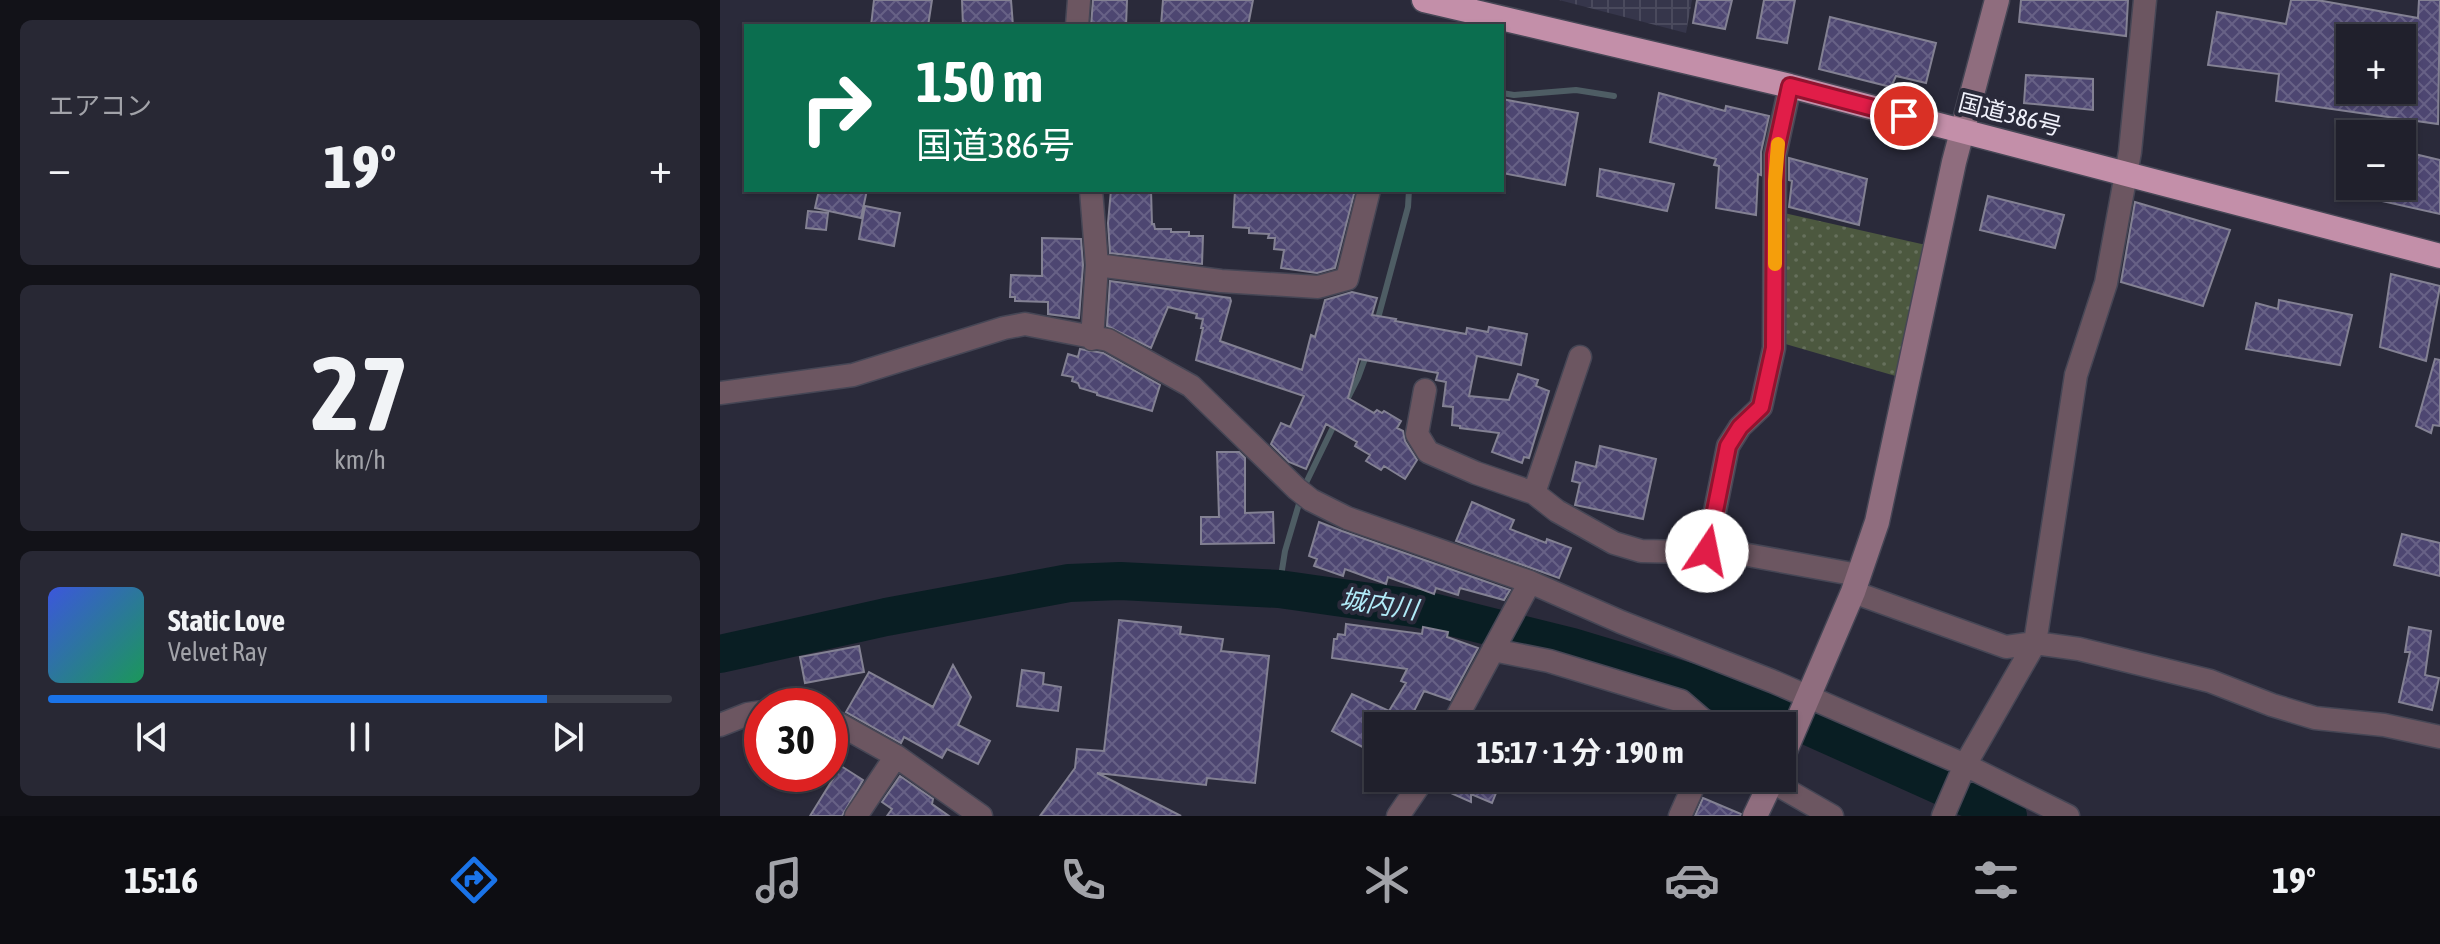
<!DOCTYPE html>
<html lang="ja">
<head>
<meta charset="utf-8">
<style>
	body { margin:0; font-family:"Asap Condensed","Noto Sans JP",sans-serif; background:#282834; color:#f1f3f6; height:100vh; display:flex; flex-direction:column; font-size:30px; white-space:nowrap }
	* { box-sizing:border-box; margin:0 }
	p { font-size:26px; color:#a2a3a9 }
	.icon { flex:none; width:44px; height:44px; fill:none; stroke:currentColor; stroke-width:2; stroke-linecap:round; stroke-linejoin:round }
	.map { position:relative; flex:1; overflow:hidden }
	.details { display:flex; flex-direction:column; gap:20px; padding:20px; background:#121218; width:720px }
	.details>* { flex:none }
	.top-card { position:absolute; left:24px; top:24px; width:760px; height:168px; border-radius:0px; box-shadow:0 2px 6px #0004,0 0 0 2px #3d3e48; background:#0b6e4f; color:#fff; overflow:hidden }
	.controls { position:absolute; left:1616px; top:24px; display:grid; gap:16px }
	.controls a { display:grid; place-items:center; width:80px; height:80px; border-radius:0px; background:#20202c; box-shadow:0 2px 6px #0004,0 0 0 2px #3d3e48; font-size:40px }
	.speed { position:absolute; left:24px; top:688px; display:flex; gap:16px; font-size:40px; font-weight:700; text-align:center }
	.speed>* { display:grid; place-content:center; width:104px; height:104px; border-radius:50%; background:#20202c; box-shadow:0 2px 6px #0004,0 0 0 2px #3d3e48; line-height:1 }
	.speed .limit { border:12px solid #d22; background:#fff; color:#111 }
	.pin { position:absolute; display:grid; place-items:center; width:68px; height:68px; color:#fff; margin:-34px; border:4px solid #fff; border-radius:50%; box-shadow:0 2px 8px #0007 }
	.me { position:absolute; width:88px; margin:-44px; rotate:11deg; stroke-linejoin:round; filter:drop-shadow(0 0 6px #0008) }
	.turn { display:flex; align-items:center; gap:28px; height:168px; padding:0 40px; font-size:36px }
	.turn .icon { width:104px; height:104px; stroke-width:2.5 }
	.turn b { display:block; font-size:56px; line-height:68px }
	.big { font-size:60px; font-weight:700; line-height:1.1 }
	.details .card { flex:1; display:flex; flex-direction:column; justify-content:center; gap:12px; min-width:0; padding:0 28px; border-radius:12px; background:#282834 }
	.details .dial { align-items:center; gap:0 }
	.dial b { font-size:104px; line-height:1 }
	.song { display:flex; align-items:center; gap:24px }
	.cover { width:96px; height:96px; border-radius:12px; background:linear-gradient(135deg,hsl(230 70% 55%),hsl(150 70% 35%)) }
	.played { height:8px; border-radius:4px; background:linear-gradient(90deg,#1a73e8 80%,#3d3e48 80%) }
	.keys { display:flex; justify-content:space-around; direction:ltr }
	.heat { display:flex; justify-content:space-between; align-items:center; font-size:44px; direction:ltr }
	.trip { position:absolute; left:644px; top:712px; width:432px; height:80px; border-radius:0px; background:#20202c; box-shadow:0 2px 6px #0004,0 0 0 2px #3d3e48; font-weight:700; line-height:80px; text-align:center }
	.dock { display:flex; height:128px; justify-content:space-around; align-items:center; background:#0d0d12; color:#a2a3a9 }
	.dock .icon { width:56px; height:56px }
	.dock .on { color:#1a73e8 }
	.dock b { font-size:36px; color:#f1f3f6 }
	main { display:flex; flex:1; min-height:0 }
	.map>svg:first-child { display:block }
	.industrial { fill:url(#industrial-grid) }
	.grass { fill:url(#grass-dots) }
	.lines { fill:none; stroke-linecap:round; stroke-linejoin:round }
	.stream { stroke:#4e5d64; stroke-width:6 }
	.river { stroke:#091e23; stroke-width:38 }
	.building { fill:url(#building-cross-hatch); stroke:#838193; stroke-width:2; fill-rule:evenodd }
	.street-casing { stroke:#464655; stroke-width:25 }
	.secondary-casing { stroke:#464655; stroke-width:27 }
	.highway-casing { stroke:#464655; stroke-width:27 }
	.street { stroke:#6c5661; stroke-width:22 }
	.secondary { stroke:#8f6d7e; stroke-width:24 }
	.highway { stroke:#c38fa9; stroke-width:24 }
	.route-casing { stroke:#92132f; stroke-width:20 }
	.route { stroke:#e11d48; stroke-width:14 }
	.slow { stroke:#f59e0b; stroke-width:14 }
	.labels { text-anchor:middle; stroke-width:8; stroke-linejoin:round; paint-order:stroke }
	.street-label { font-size:24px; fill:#f0f1fb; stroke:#2a2a3a }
	.water-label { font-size:26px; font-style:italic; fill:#b1ebf8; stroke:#2a2a3a }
</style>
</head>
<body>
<main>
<section class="details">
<div class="card"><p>エアコン</p>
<div class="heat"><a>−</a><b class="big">19°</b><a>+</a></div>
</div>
<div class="card dial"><b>27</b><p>km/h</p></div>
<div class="card">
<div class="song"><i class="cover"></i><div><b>Static Love</b><p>Velvet Ray</p></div></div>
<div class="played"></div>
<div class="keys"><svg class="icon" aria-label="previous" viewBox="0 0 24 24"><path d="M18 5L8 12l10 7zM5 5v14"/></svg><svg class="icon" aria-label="pause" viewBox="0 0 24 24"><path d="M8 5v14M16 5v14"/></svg><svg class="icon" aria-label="next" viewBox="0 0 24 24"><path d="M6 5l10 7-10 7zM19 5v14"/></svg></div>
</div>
</section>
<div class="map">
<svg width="1720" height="816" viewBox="0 0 1720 816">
	<defs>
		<pattern id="industrial-grid" width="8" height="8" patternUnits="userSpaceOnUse" patternTransform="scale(2)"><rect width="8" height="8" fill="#36364b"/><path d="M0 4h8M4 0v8" fill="none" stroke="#4a4a5d"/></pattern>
		<pattern id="grass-dots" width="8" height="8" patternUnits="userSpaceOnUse" patternTransform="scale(2)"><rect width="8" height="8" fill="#4c583f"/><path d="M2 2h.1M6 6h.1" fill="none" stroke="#66705c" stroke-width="1.8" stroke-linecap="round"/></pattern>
		<pattern id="building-cross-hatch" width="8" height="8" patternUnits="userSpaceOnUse" patternTransform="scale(2)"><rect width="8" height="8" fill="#4d4671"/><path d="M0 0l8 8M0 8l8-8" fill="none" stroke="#676186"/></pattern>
	</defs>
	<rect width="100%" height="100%" fill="#2a2a3a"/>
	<path class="industrial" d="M839,0H972L966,33Z"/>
	<path class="grass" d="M1064,213L1206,245L1179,377L1062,343Z"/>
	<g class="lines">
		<path class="stream" d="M782,93L794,95L856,90L894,96
			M657,322L688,207L689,190
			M625,404L638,378L646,356
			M584,487L616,421
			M559,589L565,551L581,497"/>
		<path class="river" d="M0,654L166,617L349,583L400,581L559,589L700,609L852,647L975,684L1059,713L1288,816"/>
	</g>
	<path class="building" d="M154,0H212L208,26H151Z
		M242,0H291L293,26H243Z
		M373,0H407L406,26H371Z
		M443,0H533L528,26H441Z
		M977,0H1012L1005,29L973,23Z
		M1044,0H1075L1067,43L1037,38Z
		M1301,0H1408L1406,36L1299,22Z
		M1571,0H1597L1698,18L1699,0H1720L1718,124L1556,101L1559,74L1488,65L1497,12L1566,24ZM1630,38H1682V90H1630Z
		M1110,17L1216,43L1206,83L1176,76L1171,87L1099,69Z
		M1306,75L1373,79V110L1304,103Z
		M939,93L1005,111L1006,106L1049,116L1041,152V175L1038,174L1036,215L996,208L999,166L994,165L996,159L930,142Z
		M782,99L858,113L845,185L782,173Z
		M1682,151L1720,160V214L1626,193V186H1682Z
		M1069,158L1147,179L1139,225L1069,207L1072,181L1069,180Z
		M880,169L954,184L947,211L877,196Z
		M99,190H147L141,218L95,208Z
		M391,190H431L432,224H434L435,229H451V232H469V236H483L482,264L390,253L388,223Z
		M515,190H635L615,268L597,273L561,268L564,250L554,249L555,238H548L549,234L529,233V228L513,227Z
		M1268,196L1344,215L1335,248L1260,230Z
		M1415,202L1510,230L1483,306L1401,282Z
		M145,206L180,213L174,246L139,239Z
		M88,211L108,213L106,230L86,228Z
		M322,238L361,239L363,265L359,318L328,314V302L295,301V297H290L291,275L322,276Z
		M1671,274L1720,286L1706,361L1660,347Z
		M390,281L510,298L511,301L500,341L582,370L591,335L595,337L605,300L632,292L657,298L652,315L676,319L675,321L746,334L747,328L768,332L769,327L807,334L801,365L757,356L749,396L789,400L798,374L818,380L816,386L829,391L809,458L804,457L802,463L772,452L779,433L740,428V426L732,425L733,407L723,406L726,382L716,380L718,373L639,359L628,398L654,413L657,410L662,413L664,411L681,421L677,428L683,431L685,441L697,460L685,479L664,466L661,470L646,461L650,455L635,446L637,442L606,424L586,469L569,462L551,444L561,423L570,427L584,396L476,360L483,328H481L483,319L476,318L477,314L448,307L431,348L387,326Z
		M1559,300L1632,315L1620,365L1526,349L1536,303L1558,309Z
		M360,349L383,353L440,385L432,411L377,395V393L360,388L358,383L352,381L353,377L342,375L348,354L358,357Z
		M1715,359L1720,360V426L1713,425L1711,433L1696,426Z
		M880,446L936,459L923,519L855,505L860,483L852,481L856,462L876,467Z
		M497,452H519L525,458V513L553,512L554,543L481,544V517H499Z
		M752,502L794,520L790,529L826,543L827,539L851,548L839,578L736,541Z
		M599,522L622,531L790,590L784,600L740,588L738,595L716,588L714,594L668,577L666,584L625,569L623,576L594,566L597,559L589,556Z
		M1682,534L1720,543V576L1674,565Z
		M399,620L461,627L460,634L503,639L501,651L549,656L535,783L487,778L486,785L377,773L461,816H320L355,768L357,749L384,751Z
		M626,624L702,634L703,627L728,632L727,637L758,648L730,700L704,691L689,721L700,726H658V755L612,731L632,694L669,711L686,683L681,681L687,669L612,658L614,639H617L618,634L625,635Z
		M1689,627L1711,631L1705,675L1719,678L1712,710L1679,702L1690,652H1685Z
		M139,646L144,672L85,683L80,657Z
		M233,665L251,697L238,725L270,741L258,764L227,749L222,758L184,737L181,743L126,712L149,672L213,707Z
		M302,670L324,673L323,684L341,687L338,711L297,706Z
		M121,766L143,780L122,816H90Z
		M180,776L213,799L212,804L229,816H167L172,809L162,802Z
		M718,778H782L772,803L751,794V802L715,786Z
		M983,798L1021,814L1020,816H975Z"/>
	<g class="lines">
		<g class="street-casing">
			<path id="street" d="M357,26L359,0
				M371,190L377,265L372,339
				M377,265L501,281L598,287L627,279L649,190
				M860,357L814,493L837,511L894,543L921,551L1017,553L1138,575
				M705,390L697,434L708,452L756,473L814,493
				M0,393L133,375L284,328L305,324L388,340L471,386L577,489L591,500L627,518L810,582L901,622L1052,681L1245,765L1348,816
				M987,551L1008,446L1020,427L1041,407L1054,348L1055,155L1070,86
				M1133,592L1286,647L1315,643L1359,649L1490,681L1552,705L1595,718L1664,725L1720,737
				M773,650L829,661L961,701L990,726
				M110,719L176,756L261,816
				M0,725L28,714L42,712
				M732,726L810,582
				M1054,778L1063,788L1112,816
				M136,816L176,756
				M678,816L704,778
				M960,816L977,778
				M1223,816L1245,765L1315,643L1356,375L1386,283L1410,152L1425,0"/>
		</g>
		<g class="secondary-casing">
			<path id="secondary" d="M1062,758L1133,592L1157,522L1234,162L1277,0
				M1035,816L1053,778"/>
		</g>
		<g class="highway-casing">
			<path id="highway" d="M704,0L1070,86L1720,256"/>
		</g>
		<use href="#street" class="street"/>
		<use href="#secondary" class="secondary"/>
		<use href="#highway" class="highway"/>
	</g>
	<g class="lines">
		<g class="route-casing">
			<path id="route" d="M987,551L1008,446L1020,427L1041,407L1054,348L1055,155L1070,86L1184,116"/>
		</g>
		<use href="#route" class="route"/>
		<path class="slow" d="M1055,264V181L1058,144"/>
	</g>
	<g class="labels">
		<g class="street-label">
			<text transform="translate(1290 115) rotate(14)" y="8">国道386号</text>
		</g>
		<g class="water-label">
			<text transform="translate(659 604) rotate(9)" y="9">城内川</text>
		</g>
	</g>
</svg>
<div class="controls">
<a>+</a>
<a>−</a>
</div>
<div class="speed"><div class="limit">30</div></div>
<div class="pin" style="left:1184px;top:116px;background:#d93025"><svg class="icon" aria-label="arrive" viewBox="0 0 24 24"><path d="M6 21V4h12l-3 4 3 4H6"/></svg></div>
<svg class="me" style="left:987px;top:551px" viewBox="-20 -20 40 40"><circle r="19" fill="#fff"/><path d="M0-13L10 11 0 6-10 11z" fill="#e11d48"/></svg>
<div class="trip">15:17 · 1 分 · 190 m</div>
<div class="top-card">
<div class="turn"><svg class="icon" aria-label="right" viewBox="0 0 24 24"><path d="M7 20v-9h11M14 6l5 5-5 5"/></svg><div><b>150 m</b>国道386号</div></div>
</div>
</div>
</main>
<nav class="dock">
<b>15:16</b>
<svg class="icon on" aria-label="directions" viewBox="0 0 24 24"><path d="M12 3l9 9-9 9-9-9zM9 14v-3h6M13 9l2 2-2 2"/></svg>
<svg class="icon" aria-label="music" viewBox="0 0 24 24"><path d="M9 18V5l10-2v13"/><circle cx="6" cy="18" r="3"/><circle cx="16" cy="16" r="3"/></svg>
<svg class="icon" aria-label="phone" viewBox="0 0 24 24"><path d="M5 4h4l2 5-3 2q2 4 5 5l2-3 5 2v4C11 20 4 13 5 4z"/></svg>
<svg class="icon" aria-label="climate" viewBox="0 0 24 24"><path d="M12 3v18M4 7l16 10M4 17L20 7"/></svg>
<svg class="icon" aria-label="car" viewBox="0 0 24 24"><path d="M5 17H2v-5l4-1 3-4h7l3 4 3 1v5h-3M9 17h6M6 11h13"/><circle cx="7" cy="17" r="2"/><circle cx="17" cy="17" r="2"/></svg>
<svg class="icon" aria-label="filters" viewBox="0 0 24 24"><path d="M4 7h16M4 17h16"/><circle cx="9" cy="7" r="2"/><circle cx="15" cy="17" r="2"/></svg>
<b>19°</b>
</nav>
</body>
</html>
